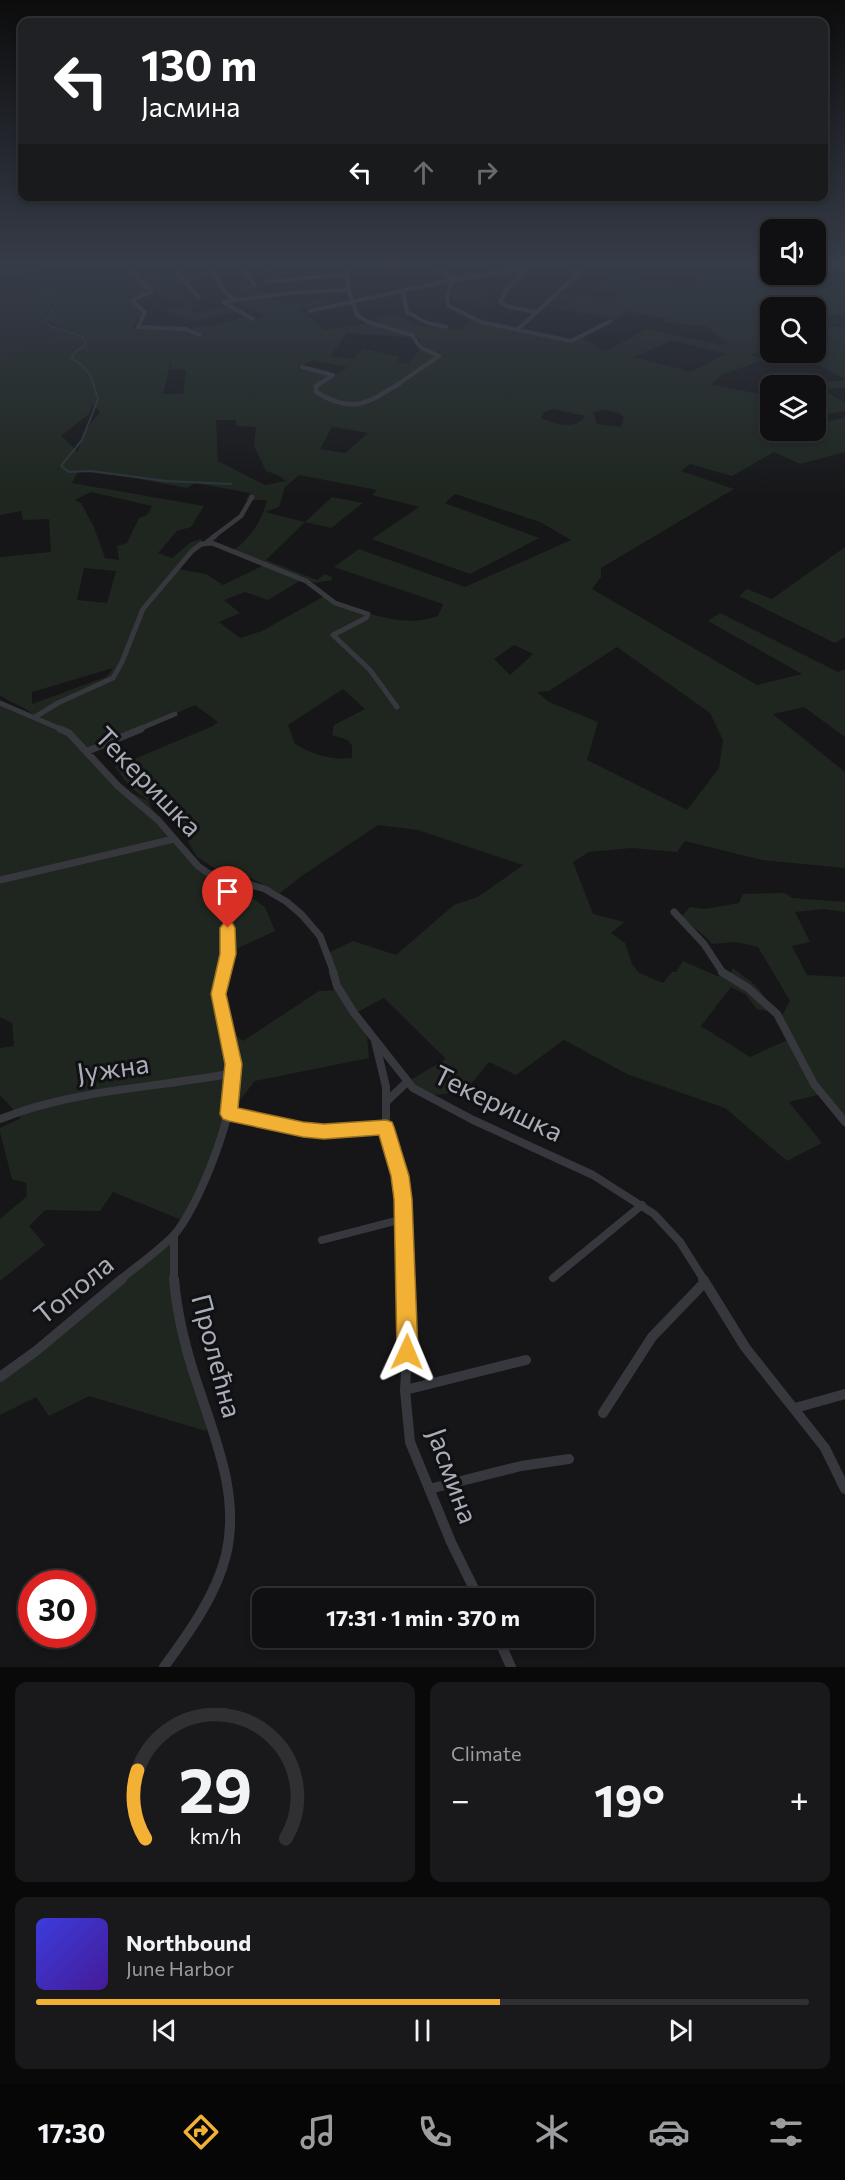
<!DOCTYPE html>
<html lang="en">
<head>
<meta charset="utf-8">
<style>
	body { margin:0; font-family:Commissioner,sans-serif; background:#19191b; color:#f1f3f6; height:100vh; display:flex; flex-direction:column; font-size:22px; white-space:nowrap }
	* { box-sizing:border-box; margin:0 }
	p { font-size:20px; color:#9c9d9f }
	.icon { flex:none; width:33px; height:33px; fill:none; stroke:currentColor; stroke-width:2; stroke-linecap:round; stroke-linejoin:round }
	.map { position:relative; height:1667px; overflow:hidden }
	.panel { display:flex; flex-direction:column; gap:15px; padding:15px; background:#09090a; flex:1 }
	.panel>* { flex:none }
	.banner { position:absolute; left:18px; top:18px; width:810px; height:183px; border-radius:12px; box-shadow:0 3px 9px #0003,0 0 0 2px #303032; background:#202124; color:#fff; overflow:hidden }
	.buttons { position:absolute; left:760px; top:219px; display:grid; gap:12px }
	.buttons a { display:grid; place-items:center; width:66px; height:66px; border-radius:12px; background:#101012; box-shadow:0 3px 9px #0003,0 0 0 2px #303032; font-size:30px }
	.speed { position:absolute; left:18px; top:1570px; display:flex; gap:12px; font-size:30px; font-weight:700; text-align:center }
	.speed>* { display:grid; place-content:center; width:78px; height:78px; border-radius:50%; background:#101012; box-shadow:0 3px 9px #0003,0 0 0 2px #303032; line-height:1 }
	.speed .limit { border:9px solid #d22; background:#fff; color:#111 }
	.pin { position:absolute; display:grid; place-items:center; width:51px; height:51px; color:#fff; margin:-62px -26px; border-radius:50% 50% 50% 0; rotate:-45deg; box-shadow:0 0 6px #0007 }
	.pin .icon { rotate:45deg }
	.me { position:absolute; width:66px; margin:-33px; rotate:1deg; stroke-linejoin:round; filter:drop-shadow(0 0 4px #0008) }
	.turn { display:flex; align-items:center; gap:21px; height:126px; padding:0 24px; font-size:27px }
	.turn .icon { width:78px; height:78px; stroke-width:2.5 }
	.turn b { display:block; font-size:42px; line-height:51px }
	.lanes { display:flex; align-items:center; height:57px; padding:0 24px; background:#0003; justify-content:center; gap:30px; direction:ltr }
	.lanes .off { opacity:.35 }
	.big { font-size:45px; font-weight:700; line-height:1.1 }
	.panel .card { flex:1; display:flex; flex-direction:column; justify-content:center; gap:9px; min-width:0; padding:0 21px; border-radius:12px; background:#19191b }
	.panel .dial { align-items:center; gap:0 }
	.dial svg { height:156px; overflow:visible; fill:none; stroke:#303032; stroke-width:7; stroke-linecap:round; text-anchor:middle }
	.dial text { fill:#f1f3f6; stroke:none }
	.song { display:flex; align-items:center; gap:18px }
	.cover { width:72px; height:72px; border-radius:9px; background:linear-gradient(135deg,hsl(240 70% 55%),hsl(260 70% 35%)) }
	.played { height:6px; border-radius:3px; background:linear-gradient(90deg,#f2b134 60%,#303032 60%) }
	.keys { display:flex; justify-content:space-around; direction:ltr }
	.heat { display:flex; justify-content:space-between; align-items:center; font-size:33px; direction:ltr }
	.panel .tiles { flex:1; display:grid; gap:15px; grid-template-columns:1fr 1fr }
	.card:last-child { grid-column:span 2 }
	.trip { position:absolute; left:252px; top:1588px; width:342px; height:60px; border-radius:12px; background:#101012; box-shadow:0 3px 9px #0003,0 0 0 2px #303032; font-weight:700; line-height:60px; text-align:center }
	.tabs { display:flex; height:96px; justify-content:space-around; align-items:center; background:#060607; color:#9c9d9f }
	.tabs .icon { width:42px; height:42px }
	.tabs .selected { color:#f2b134 }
	.tabs b { font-size:27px; color:#f1f3f6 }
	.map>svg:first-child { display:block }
	.built { fill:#222225 }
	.green { fill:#1e261f; fill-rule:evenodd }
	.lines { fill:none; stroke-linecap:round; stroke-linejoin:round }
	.stream-far1 { stroke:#2c353c; stroke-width:1.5 }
	.stream { stroke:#2c353c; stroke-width:2 }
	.minor-far5 { stroke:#37383d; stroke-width:4 }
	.minor-far4 { stroke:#37383d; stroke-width:4.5 }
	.minor-far3 { stroke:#37383d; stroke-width:5 }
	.minor-far2 { stroke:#37383d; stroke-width:7 }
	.minor-far1 { stroke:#37383d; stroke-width:8 }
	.minor { stroke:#37383d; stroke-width:10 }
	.tertiary { stroke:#37383d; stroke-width:4.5 }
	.route { fill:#f2b134; stroke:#9d7322; stroke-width:1.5 }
	.labels { text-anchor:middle; stroke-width:6; stroke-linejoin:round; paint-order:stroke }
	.near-street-label { font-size:27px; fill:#a8adb8; stroke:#111113 }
</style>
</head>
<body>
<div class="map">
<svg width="845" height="1667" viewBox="0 0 845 1667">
	<rect width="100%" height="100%" fill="#161618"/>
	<path class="built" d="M0,263L29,264L27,276L49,325L59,330L53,332L47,343L0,370Z"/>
	<path class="green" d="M28,263H121L139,280L177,275L174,271L184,270L188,274L203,273L200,269L190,268V265L206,263L216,278L184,282L187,286L174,288L195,304L189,310L197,313L226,306L237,312L192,321L165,311L185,305L152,291L132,301L143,312L132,328H176L195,331L191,327L215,325L245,317L252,321L268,317L240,303L256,301L232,285H254L275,300L291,303L332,299L334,302L300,308L325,330L380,321L376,317L396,315L416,325L461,331L471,318L571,340L580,336L598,348L607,351L646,329L723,345L728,342L721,339L708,327L665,322L668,319L628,311L614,319L558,308L571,299L552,300L559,293L616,298L617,290L594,289L596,284H609L608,277L645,279L653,284L695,287L696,271L693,263H771V274L845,277V315L816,313V308H771V349L751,354L763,360L721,375L711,385L767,395L763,401L771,403V430H816V423L845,418V452L800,464L774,452L732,476L690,464L681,471L734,489L601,568V577L592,589L757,685L802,674L708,621L720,613L838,672L845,669V737L804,707L773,714L845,772V868L762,860L685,841L677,852L632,848L589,852L573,862L593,914L624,922L611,933L625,943L632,964L639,973L663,983L672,972H676L683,961L717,976L730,974L733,968C748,981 767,988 767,1011L757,1009L745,994L731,987L701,1026L750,1057L790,1039L780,1019L790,1001L758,947L736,942L712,944C702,932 692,927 682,916L690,907L704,909L739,903L743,894L784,893L793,898L845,902V912L823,909L795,912L810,942L792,946L807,975L845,977V1122L821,1094L789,1102L822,1143L787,1161L725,1108L627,1074L564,1040L516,1075L489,1062L465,1091L428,1096L407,1082L446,1059L384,998L354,1014L366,1027L369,1058L255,1081L229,1114L184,1221L113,1192L100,1211L45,1210L29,1226L45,1245L0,1281V1219L27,1196L26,1183L12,1179L0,1132V1128L21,1118L0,1095V1048L14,1046L12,1023L0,1017V703L34,716C27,707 10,703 0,695V557L51,552L49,519L23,520L21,511L0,515V359L20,351L30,340L51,336L60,326L47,320L0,326V323L34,319L25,292L17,289L0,290V280L28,275ZM347,333L419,338L421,348L408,364L397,362L400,356C386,355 376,351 363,349L354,359L330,357ZM672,340L726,354L691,372L634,357ZM313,360L346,367L347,368L332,376L297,368ZM171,361V369L186,370L183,394H163ZM93,404L100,412L83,433L78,452L61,436L89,414ZM554,409L585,416C574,431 556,424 541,418L544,412ZM606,410L621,414L624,418L621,427L597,424L593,412ZM216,420H236V426L256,427L254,446L266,471L278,475L286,481L265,485L218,461ZM332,427L368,433L345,453L320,449ZM78,471L128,477L187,488L195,483L250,493L246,500H267C262,522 250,538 233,551L264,565L223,585L206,574L178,569L186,557L204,546L201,539L191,542L172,558L158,553L177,531L191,527L204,506L72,483ZM299,475L377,490L372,495L419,507L372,539L470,574L539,538L445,503L455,494L540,522L571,540L465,587L359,549L334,567L443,604L438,616C403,629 364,612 331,600L326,595L262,631L240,638L219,622L240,613L224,600L245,592L268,600L303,579L315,583L332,580V577L325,574L317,580L266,560L305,522L331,528L363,503L332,497L305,522L265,512L279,507L285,487ZM91,492L152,506L147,515L139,518L127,543L117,546L119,560L105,558L94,527L81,503L75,500ZM84,568L116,571L107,603L77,600ZM514,645L533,654L510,675L494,659ZM617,647L710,713L723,740L719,768L687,810L587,760L598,722L549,702L537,692L549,691ZM113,668L106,677L32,704V692ZM343,689L365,709L334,725L332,735L348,740L352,746V758C329,760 314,755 295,744L288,725ZM195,705L218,722L213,726L115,767L130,787L171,818L182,831L197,857L219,871L244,875L280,893L303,875L378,825L418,830L523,865L478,897L454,905L396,955L353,941L328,953L339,990L319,991L243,1041C220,1022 213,1019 212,988L228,980L238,948L275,931L265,907L235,885L198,866L158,820L148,801L118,786L89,751Z
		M453,288L494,293L478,299L489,304L490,306L451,299Z
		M816,326L845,327V379L813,362L795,359L781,353L816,352Z
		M845,380V388L821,389L845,403V411L822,415L816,413V386L810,385L815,383Z
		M845,547V637L835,643L739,596L747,589L772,599Z
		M174,1235V1285L210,1422L206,1431L89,1396L49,1416L36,1397L0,1415V1377Z"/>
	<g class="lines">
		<path class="stream-far1" d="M35,263L30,279L52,296L48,304L54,315L46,319L49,325L83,337L86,345L75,352L71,358C83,364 90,372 94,385"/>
		<path class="stream" d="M93,383L98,399L82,440L61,466L69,472L91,471L166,481L231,484"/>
		<path class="minor-far5" d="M121,263L152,291L132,301L145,312L138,327L186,329L200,335
			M169,263L199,298
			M206,263L228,295L236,300
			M241,263L254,285
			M270,263L271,270
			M345,264L348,288L357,315L368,322L412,335L420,347L439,356L397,385
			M527,269L506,290L500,302L509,307L536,312
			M265,282L347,274
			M403,290L407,312L427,323L446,327
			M223,302L290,293L349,290
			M223,302L253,319
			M310,311L452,280L447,299L449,306L481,322L571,341L611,321
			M517,330L576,276L577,263
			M302,367L333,375L318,385"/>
		<path class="minor-far4" d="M320,383L316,386V392C352,414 367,404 400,383
			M213,537L241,516L252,497"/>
		<path class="minor-far3" d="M207,542L215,536
			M368,614L366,618L333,635L370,670L397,707
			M0,703L63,730
			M35,717L58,703L113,678L122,662L143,609L192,551L201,544L212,543L306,581L335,603L368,614
			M137,730L175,714"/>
		<path class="minor-far2" d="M60,729L69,733L118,786L158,820L198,866L208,873L265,889L287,902L302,915L320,936L334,973
			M88,751L141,729
			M217,876C214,892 223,902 226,917C230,937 227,954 222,973
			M0,880L174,839
			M674,912L704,944L723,973"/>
		<path class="minor-far1" d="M333,972L337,986L354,1013L413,1088L473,1120L593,1175L654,1214L680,1242L704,1280
			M722,972L748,988L777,1014L814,1084L845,1122
			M375,1041L386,1087V1127L400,1176L403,1199L406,1280
			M387,1101L407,1082
			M229,1114L303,1130L386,1127
			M0,1119C75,1089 155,1088 234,1073
			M174,1235V1280
			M322,1240L403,1219
			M553,1278L642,1205
			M120,1280C137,1266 157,1252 173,1236C198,1210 238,1106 233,1071C229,1037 214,1006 222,972"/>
		<path class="minor" d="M406,1279L408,1335L405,1390L410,1442L451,1542L479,1599
			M703,1279L745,1347L825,1448L845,1489
			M0,1377L36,1351L122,1279
			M405,1390L526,1360
			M795,1408L845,1394
			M603,1413L652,1337L704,1283
			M429,1489L521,1466L569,1459
			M498,1638L511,1667
			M164,1667C188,1634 216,1596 226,1555C240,1497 216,1441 198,1386C186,1351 177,1315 174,1279"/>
		<path class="tertiary" d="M343,263L434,267L443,271L452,280L532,267L524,268
			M532,267L552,263"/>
	</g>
	<linearGradient id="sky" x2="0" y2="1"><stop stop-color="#0c0c0d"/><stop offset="0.53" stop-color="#363c48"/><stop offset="1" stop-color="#363c48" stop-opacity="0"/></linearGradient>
	<rect width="845" height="497" fill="url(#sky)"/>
	<path class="route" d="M228,922L233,924L235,928L236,954L226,994L242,1064L238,1108L303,1122L324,1124L386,1120L392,1122L394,1127L409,1176L412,1199L418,1352L415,1359L407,1362L400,1359L397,1352L394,1199L391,1176L379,1135L324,1139L303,1137L229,1121L223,1119L220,1114L225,1064L211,994L220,954V928L223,924Z"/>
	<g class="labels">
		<g class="near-street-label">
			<text transform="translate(148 782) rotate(46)" y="9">Текеришка</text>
			<text transform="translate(113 1069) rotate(-8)" y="9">Јужна</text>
			<text transform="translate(498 1104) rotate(26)" y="9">Текеришка</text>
			<text transform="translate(74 1290) rotate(-39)" y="9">Топола</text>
			<text transform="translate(216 1356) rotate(75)" y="9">Пролећна</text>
			<text transform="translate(452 1476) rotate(70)" y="9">Јасмина</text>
		</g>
	</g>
</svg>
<div class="buttons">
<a><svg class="icon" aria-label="sound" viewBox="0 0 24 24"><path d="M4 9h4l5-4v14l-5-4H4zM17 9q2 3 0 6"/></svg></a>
<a><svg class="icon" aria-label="search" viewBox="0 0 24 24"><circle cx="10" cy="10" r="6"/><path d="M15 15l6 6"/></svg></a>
<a><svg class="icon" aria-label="layers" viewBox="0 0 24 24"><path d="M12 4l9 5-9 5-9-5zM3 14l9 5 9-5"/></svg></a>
</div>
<div class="speed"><div class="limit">30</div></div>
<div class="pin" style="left:228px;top:928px;background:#d93025"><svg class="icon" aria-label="arrive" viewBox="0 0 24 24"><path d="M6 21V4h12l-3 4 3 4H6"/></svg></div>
<svg class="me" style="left:407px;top:1352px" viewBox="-20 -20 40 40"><path d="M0-17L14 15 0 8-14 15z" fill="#f2b134" stroke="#fff" stroke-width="4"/></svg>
<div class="trip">17:31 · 1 min · 370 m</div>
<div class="banner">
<div class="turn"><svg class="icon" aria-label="left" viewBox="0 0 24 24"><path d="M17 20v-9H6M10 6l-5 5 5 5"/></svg><div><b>130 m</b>Јасмина</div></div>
<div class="lanes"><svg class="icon" aria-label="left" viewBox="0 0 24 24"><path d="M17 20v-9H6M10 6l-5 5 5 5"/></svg><svg class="icon off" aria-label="ahead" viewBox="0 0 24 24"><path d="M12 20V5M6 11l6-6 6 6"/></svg><svg class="icon off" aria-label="right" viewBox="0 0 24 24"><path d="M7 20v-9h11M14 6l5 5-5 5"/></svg></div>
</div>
</div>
<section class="panel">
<div class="tiles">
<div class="card dial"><svg viewBox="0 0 100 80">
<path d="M14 69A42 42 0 1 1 86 69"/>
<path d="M14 69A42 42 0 0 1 10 34" stroke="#f2b134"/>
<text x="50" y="56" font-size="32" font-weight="700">29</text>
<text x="50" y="72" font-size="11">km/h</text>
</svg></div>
<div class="card"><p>Climate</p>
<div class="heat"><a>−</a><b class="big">19°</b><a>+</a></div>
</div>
<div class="card">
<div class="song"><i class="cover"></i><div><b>Northbound</b><p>June Harbor</p></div></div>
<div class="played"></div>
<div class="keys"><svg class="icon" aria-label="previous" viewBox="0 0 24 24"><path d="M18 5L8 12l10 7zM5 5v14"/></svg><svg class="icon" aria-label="pause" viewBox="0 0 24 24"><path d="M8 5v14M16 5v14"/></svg><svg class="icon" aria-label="next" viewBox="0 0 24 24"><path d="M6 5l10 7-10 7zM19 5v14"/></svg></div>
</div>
</div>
</section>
<nav class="tabs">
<b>17:30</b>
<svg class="icon selected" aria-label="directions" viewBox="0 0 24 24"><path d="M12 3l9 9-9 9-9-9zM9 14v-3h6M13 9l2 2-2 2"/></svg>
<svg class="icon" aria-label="music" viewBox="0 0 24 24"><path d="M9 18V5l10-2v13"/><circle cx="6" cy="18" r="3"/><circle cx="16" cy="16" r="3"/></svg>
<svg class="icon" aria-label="phone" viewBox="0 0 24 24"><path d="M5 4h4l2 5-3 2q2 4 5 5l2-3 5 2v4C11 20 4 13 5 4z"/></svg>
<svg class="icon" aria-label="climate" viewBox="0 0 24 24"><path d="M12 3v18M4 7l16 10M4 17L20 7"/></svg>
<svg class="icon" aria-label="car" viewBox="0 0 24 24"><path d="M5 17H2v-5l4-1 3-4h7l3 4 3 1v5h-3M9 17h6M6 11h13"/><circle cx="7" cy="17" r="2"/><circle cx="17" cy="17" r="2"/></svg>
<svg class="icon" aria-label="filters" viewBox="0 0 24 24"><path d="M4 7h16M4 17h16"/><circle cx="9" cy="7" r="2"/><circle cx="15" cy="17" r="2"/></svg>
</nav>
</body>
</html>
